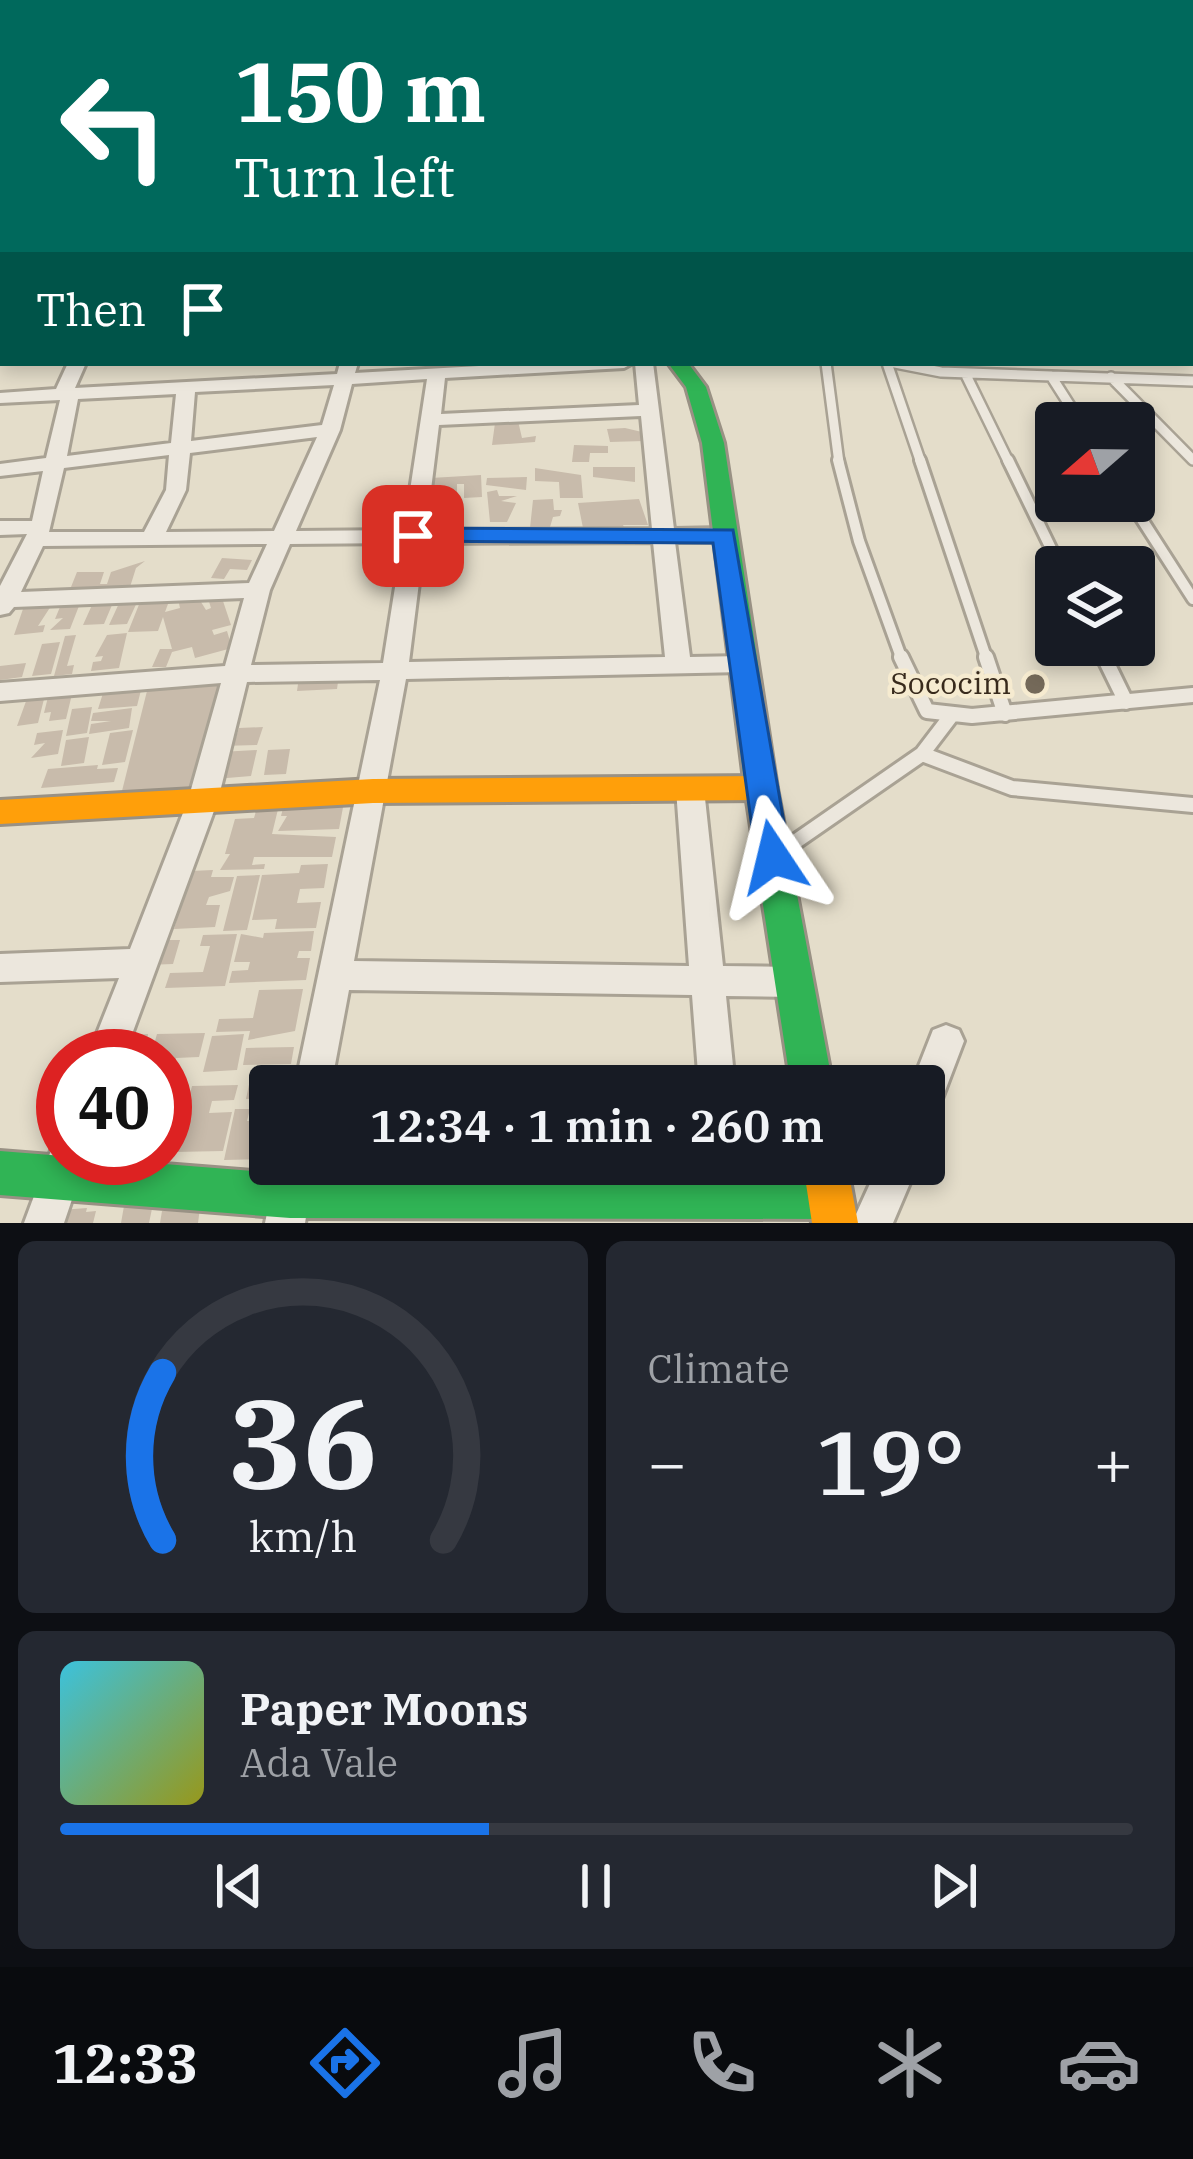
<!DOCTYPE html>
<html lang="en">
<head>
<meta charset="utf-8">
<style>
	body { margin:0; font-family:"IBM Plex Serif",serif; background:#242831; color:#f1f3f6; height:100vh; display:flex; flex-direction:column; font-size:45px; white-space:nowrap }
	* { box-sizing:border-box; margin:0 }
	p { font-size:39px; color:#9ea1a6 }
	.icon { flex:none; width:66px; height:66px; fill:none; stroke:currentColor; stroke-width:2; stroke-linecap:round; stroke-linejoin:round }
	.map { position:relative; height:1223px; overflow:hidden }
	.details { display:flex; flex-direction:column; gap:18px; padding:18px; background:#0d0f14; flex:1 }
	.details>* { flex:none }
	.guide { position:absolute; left:0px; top:0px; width:1194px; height:366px; box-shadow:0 6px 18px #0003; background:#00695c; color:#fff; overflow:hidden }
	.needle { width:78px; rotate:250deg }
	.controls { position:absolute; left:1035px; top:402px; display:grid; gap:24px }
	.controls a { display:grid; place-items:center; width:120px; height:120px; border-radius:12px; background:#171b24; box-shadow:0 6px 18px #0003; font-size:60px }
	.speed { position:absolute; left:36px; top:1029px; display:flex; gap:24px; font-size:60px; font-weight:700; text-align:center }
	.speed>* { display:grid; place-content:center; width:156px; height:156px; border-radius:50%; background:#171b24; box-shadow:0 6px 18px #0003; line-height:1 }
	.speed .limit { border:18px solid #d22; background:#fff; color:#111 }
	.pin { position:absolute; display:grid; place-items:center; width:102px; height:102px; color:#fff; margin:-51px; border-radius:24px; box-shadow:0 6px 18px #0006 }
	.me { position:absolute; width:132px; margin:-66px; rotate:350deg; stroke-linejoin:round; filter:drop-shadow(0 0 9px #0008) }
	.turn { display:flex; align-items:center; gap:42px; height:252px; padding:0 36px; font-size:54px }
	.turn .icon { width:156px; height:156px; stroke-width:2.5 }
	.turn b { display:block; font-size:84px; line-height:102px }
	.then { display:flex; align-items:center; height:114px; padding:0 36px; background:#0003; gap:24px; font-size:45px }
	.big { font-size:90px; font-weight:600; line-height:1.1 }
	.details .card { flex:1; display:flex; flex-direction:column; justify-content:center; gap:18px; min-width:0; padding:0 42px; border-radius:18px; background:#242831 }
	.details .dial { align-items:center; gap:0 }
	.dial svg { height:312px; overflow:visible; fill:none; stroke:#363941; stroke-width:7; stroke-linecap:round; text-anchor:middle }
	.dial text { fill:#f1f3f6; stroke:none }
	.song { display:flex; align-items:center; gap:36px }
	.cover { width:144px; height:144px; border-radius:18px; background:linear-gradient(135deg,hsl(190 70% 55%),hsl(60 70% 35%)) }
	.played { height:12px; border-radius:6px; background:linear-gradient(90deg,#1a73e8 40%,#363941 40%) }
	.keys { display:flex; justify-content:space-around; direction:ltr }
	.heat { display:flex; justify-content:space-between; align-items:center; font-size:66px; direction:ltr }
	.details .tiles { flex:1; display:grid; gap:18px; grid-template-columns:1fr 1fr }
	.card:last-child { grid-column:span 2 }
	.trip { position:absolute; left:249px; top:1065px; width:696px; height:120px; border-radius:12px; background:#171b24; box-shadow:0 6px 18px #0003; font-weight:600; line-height:120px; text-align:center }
	.menu { display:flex; height:192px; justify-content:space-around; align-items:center; background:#090b0e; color:#9ea1a6 }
	.menu .icon { width:84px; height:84px }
	.menu .active { color:#1a73e8 }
	.menu b { font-size:54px; color:#f1f3f6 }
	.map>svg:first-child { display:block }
	.building { fill:#c8bbab }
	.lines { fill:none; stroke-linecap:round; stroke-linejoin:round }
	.lane-far2-casing { stroke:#a9a294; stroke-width:14 }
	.lane-far1-casing { stroke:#a9a294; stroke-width:16 }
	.lane-casing { stroke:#a9a294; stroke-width:20 }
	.street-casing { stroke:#a9a294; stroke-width:6 }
	.fast-casing { stroke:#999184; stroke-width:6 }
	.slow-casing { stroke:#999184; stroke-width:6 }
	.lane-far2 { stroke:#ece7dd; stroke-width:9 }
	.lane-far1 { stroke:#ece7dd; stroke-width:10 }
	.lane { stroke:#ece7dd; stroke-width:14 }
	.street { fill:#ece7dd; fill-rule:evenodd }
	.fast { fill:#30b455; fill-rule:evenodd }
	.slow { fill:#ff9f0a; fill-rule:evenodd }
	.route { fill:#1a73e8; stroke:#114b97; stroke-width:3 }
	.poi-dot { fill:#746959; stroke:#f6ebd0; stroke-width:4.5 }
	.labels { text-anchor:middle; stroke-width:9; stroke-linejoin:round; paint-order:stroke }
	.poi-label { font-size:30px; fill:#382a1c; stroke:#f6ebd0; text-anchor:end }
</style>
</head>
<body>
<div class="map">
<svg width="1193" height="1223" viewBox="0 0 1193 1223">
	<rect width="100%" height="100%" fill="#e4ddca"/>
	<path class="building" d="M518,421L522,438L536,436L535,442L492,445L495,423Z
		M625,428L642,432L644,441L610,442L607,429Z
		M574,445L608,446V453H590L589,462H572Z
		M593,467H635V482L593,477Z
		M535,468L581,475L583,498H560L559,482L535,481Z
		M481,475L482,497L464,498V484H457V500L430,501L431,478Z
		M527,477L526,490L486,485L487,478Z
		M497,490L499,496H517L501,501L516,503L507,522H490L487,492Z
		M553,499L554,510H562L560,516L553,517L550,527L530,528L533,500Z
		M639,499L648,525H623L626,531L583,528L578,503Z
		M222,558L252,560L247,570L230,569L224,579L211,578Z
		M145,561L136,568L130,587L69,592L77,572H104L100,584H107L111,572Z
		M219,589L231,625L212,630L214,635L227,631L232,648L195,658L192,647L172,652L166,667H152L160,649H172L163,617L158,631L128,632L142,597L171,596L165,612L180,608L178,599L196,594L206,610L211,608L206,592Z
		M139,598L127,624L109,625L121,599Z
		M92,605H112L104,624L83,625Z
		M51,606L38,626L45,625L43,632L14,635L23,609Z
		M79,606L70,629L50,630L63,618L55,619L60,607Z
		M127,633L119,668L91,671L93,662L101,661L103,656L95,657L107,635Z
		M76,635L67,666L74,665L72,674L54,676L65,636Z
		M60,642L51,674L32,676L42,644Z
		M26,663L22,677L0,680V666Z
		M339,675L337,689L297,691L299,677Z
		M219,684L200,787L121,795L147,691Z
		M142,686L137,706L98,709L104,690Z
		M73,690L66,719L49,721L51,712L44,713L49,693Z
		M46,691L38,723L17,726L29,693Z
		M92,707L87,733L66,736L72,709Z
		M132,708L129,728L89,734L91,724L111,721H91L93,713Z
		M263,727L257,745L222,746L224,738L236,737L239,728Z
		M63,730L58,754L31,758L45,743L34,745L37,733Z
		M133,730L125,762L102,765L110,733Z
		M89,737L84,763L61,766L66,740Z
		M290,749L286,774L264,775L268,750Z
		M257,750L251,776L215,779L220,752Z
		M98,765L97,769L118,768L114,782L41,788L48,769Z
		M259,801H280L272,834L336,837L332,857H254L252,865L265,864L264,869L220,870L230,854H225L235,819L254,818Z
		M344,802L339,829L278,831L287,816H281L284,804Z
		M328,864L324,888L300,889L297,903L321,902L316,928L275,929L277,919L252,920L262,875L299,873L301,865Z
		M213,870L211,877H234L230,891L209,897L206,905H220L215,927L174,929L191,871Z
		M260,875L247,930L223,931L237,876Z
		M314,931L311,951H299L297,958H310L306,980L229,983L232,971L248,970L250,962H234L241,934L263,938L264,933Z
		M237,934L225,986L165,988L170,973L203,972L210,946H200L203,935Z
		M153,940H180L173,964L146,965Z
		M303,989L295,1031L248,1040L250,1031L216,1032L219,1019L253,1018L259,990Z
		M205,1033L199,1057L176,1058L174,1068H165V1056H110L113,1045L132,1044L134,1035L148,1034L147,1041H155L157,1034Z
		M244,1034L237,1070L203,1072L212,1036Z
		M294,1047L291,1064L243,1065L246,1048Z
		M290,1073L288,1086H270V1098L246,1099L251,1075Z
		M187,1084L169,1155H165V1085Z
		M238,1085L234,1100L212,1101L209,1113L232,1112L223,1151L175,1152L192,1086Z
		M235,1109H250L247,1121H260L257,1132L270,1131V1159L224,1160Z
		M153,1204L149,1223H121L124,1206Z
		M87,1208L86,1212L96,1211L93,1223H57L61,1210Z
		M200,1208L198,1223H160L162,1211Z"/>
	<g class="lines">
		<g class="lane-far2-casing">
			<path id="lane-far2" d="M826,363L839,463
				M887,363L921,463
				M895,363L941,372L1193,381
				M965,373L1009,463
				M1051,376L1081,423
				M1111,377L1193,460"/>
		</g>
		<g class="lane-far1-casing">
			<path id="lane-far1" d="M838,460L859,541L902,660
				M920,460L987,660
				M1008,460L1060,567
				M1130,501L1193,599
				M1098,645L1106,660"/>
		</g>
		<g class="lane-casing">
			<path id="lane" d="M901,657L927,711L972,716L1193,695
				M986,657L1005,714
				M1104,657L1126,702
				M922,754L1012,788L1193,805
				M779,853L922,754L951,716"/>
		</g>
		<g class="street-casing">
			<path id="street" d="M3,214V222L0,223V215Z
				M0,236H3V244H0Z
				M0,294H3V304H0Z
				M3,347V357L0,358V348Z
				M68,363H86L75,388L337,374L340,363H358L355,373L530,363H633L624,368L445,378L441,414L639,405L635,363H653L674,529L724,528L735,535L724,542H675L690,657L743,656L756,664L743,672L406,679L354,961L689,966L676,789L680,782L690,778L700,782L704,789L723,966L794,967L806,972L811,982L806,992L794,997L726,996L735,1086H699L692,995L349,990L331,1086H295L380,680L247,682L218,800L124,1056H88L119,978L0,982V954L130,949L188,800L221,683L0,701V683L225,666L244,598L14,607L9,613L0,615V586L27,534L0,535V521H32L43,471L0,476V464L46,458L60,400L0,403V393L56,389ZM427,379L404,530L296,531L340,430L352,384ZM334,385L322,425L191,441L195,392ZM176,394L171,443L67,456L78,399ZM641,416L652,529L426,530L439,425ZM317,437L274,531L166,532L186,490L190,453ZM169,455L166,490L144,532H49L64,468ZM653,542L665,657L409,662L424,543ZM402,543L383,663L251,665L270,590L290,544ZM267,544L249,583L21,592L43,546Z
				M946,1025L959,1030L964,1041L937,1112L924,1118V1086H911L933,1030Z
				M63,1141V1158H86L64,1223H24L53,1145Z
				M277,1164H315L305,1223H265Z
				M879,1164H918L893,1223H852Z"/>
		</g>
		<g class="fast-casing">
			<path id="fast" d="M668,363H688L706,387L724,443L777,788L833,1086H791L745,788L702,443L686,387Z
				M0,1151L290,1174L830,1175L846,1181L852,1197L846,1213L830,1219L290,1218L0,1195Z"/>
		</g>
		<g class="slow-casing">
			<path id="slow" d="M761,776L772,780L777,788L772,796L761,800L373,803L0,824V800L373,779Z
				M803,1164H847L858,1223H812Z"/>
		</g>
		<use href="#lane-far2" class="lane-far2"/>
		<use href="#lane-far1" class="lane-far1"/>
		<use href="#lane" class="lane"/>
		<use href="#street" class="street"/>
		<use href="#fast" class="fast"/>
		<use href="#slow" class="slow"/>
	</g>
	<linearGradient id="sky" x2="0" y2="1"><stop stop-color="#94bcd7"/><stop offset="0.51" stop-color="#f3f0e7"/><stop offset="1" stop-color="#f3f0e7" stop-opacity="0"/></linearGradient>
	<rect width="1193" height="352" fill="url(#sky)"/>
	<path class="route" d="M413,528L733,530L790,857L785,867H761L756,857L713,543L404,541V530Z"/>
	<circle class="poi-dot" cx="1035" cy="684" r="12"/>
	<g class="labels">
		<g class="poi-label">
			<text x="1011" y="694">Sococim</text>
		</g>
	</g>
</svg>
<div class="controls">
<a><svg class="needle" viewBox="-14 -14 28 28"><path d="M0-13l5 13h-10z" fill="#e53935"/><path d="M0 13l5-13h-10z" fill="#9ea1a6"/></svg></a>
<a><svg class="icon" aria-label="layers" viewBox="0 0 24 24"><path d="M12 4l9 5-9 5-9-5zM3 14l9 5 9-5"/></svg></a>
</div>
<div class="speed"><div class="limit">40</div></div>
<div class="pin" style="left:413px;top:536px;background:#d93025"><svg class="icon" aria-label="arrive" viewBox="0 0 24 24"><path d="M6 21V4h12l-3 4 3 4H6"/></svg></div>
<svg class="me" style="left:773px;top:857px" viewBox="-20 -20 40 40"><path d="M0-17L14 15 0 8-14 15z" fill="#1a73e8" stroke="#fff" stroke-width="4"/></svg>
<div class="trip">12:34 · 1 min · 260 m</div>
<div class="guide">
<div class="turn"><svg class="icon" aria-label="left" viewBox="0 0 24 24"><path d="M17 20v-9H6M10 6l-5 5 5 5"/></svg><div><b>150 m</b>Turn left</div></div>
<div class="then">Then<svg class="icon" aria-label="arrive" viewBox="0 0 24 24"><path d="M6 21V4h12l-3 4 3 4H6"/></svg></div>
</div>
</div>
<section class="details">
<div class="tiles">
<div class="card dial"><svg viewBox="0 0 100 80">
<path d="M14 69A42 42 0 1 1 86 69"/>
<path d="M14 69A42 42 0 0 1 14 26" stroke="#1a73e8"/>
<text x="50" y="56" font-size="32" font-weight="700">36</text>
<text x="50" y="72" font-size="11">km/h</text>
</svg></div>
<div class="card"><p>Climate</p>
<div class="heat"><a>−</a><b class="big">19°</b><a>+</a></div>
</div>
<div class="card">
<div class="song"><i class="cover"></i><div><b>Paper Moons</b><p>Ada Vale</p></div></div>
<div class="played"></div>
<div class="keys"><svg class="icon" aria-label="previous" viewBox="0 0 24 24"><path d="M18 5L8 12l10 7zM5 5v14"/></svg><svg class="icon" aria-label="pause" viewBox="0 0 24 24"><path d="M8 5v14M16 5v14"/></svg><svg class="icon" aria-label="next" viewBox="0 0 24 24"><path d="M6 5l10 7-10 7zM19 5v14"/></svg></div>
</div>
</div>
</section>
<nav class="menu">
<b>12:33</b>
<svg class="icon active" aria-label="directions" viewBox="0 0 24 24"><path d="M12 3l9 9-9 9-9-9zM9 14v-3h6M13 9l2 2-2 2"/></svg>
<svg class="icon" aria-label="music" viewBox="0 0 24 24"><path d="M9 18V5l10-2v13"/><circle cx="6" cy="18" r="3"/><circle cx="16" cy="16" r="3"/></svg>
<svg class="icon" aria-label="phone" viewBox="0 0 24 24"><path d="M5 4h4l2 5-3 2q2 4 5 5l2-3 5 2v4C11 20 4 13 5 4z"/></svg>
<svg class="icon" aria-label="climate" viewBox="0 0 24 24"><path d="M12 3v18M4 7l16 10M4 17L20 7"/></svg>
<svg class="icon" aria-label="car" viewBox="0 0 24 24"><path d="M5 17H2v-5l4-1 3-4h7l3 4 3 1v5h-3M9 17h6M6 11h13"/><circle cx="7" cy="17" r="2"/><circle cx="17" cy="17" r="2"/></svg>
</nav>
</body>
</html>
